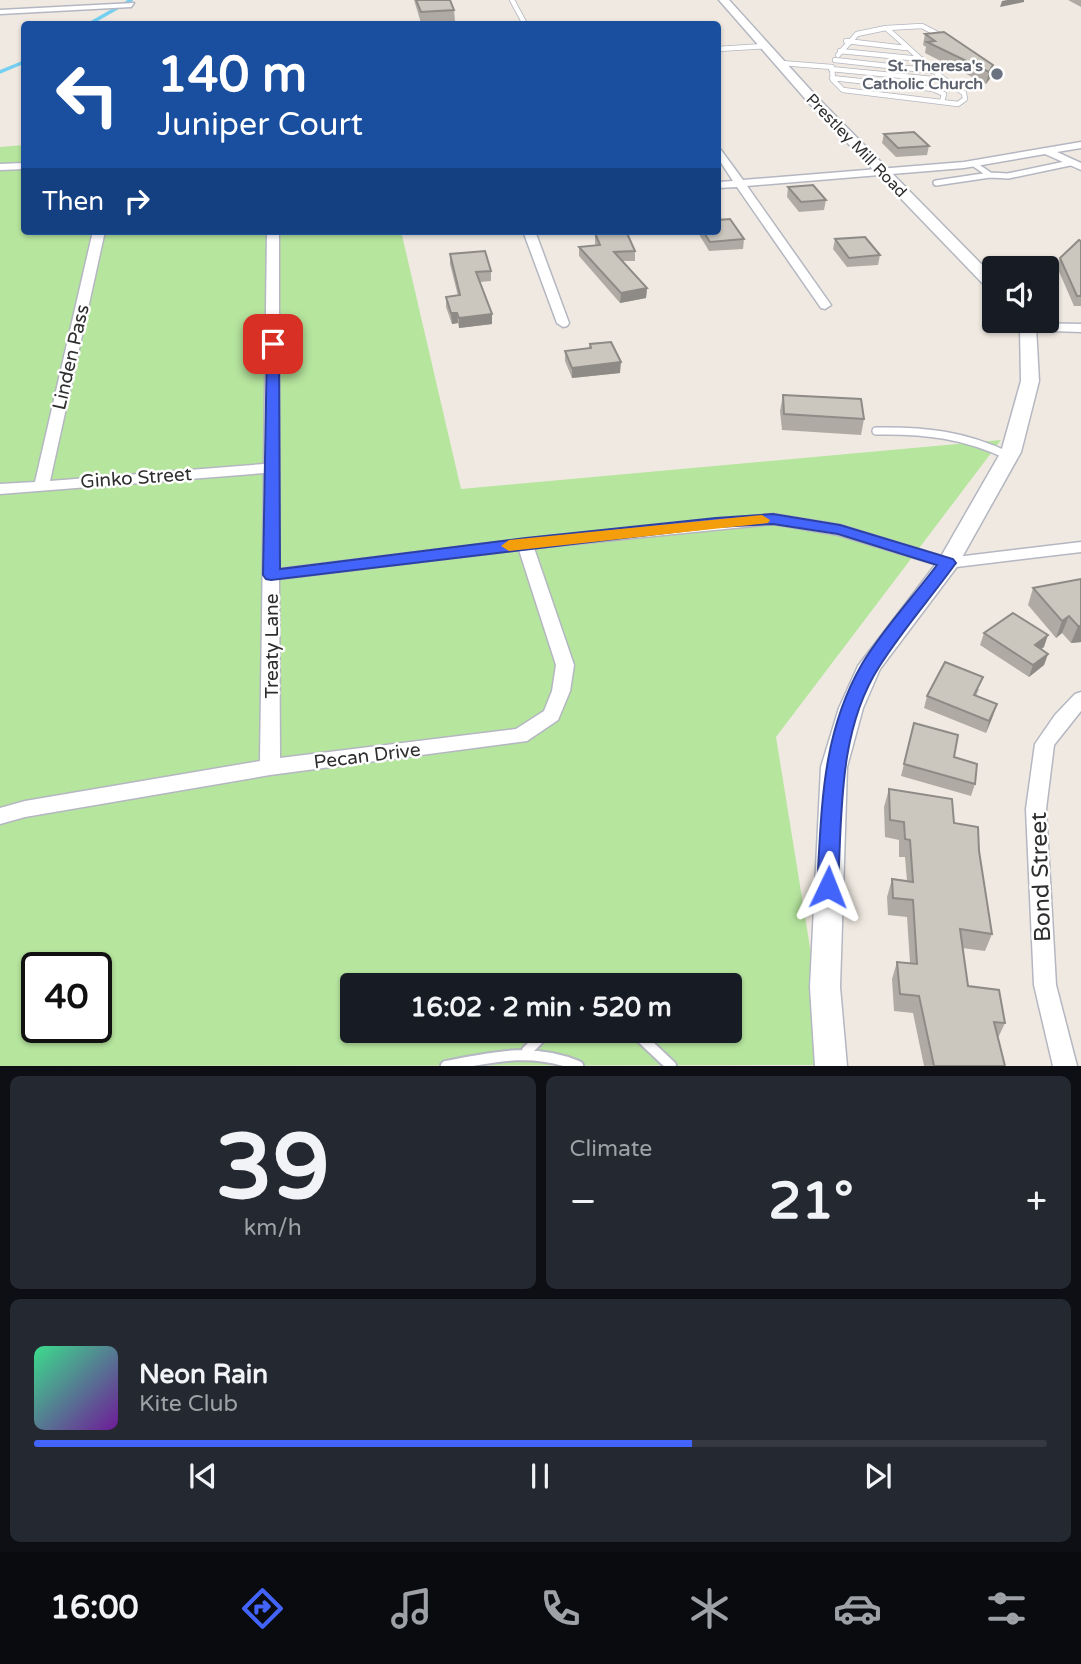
<!DOCTYPE html>
<html lang="en">
<head>
<meta charset="utf-8">
<style>
	body { margin:0; font-family:"Varela Round",sans-serif; background:#242831; color:#f1f3f6; height:100vh; display:flex; flex-direction:column; font-size:26px; white-space:nowrap }
	* { box-sizing:border-box; margin:0 }
	p { font-size:23px; color:#9ea1a6 }
	.icon { flex:none; width:38px; height:38px; fill:none; stroke:currentColor; stroke-width:2; stroke-linecap:round; stroke-linejoin:round }
	.map { position:relative; height:1066px; overflow:hidden }
	.drawer { display:flex; flex-direction:column; gap:10px; padding:10px; background:#0d0f14; flex:1 }
	.drawer>* { flex:none }
	.top-card { position:absolute; left:21px; top:21px; width:700px; height:214px; border-radius:7px; box-shadow:0 2px 5px #0004; background:#1a4fa0; color:#fff; overflow:hidden }
	.fabs { position:absolute; left:982px; top:256px; display:grid; gap:14px }
	.fabs a { display:grid; place-items:center; width:77px; height:77px; border-radius:7px; background:#171b24; box-shadow:0 2px 5px #0004; font-size:35px }
	.speed { position:absolute; left:21px; top:952px; display:flex; gap:14px; font-size:35px; font-weight:700; text-align:center }
	.speed>* { display:grid; place-content:center; width:91px; height:91px; border-radius:50%; background:#171b24; box-shadow:0 2px 5px #0004; line-height:1 }
	.speed .limit { border:4px solid #111; border-radius:10px; background:#fff; color:#111 }
	.pin { position:absolute; display:grid; place-items:center; width:60px; height:60px; color:#fff; margin:-30px; border-radius:14px; box-shadow:0 4px 10px #0006 }
	.me { position:absolute; width:77px; margin:-38px; rotate:2deg; stroke-linejoin:round; filter:drop-shadow(0 0 5px #0008) }
	.turn { display:flex; align-items:center; gap:24px; height:147px; padding:0 21px; font-size:32px }
	.turn .icon { width:91px; height:91px; stroke-width:2.5 }
	.turn b { display:block; font-size:49px; line-height:60px }
	.then { display:flex; align-items:center; height:66px; padding:0 21px; background:#0003; gap:14px; font-size:26px }
	.big { font-size:52px; font-weight:700; line-height:1.1 }
	.drawer .tile { flex:1; display:flex; flex-direction:column; justify-content:center; gap:10px; min-width:0; padding:0 24px; border-radius:10px; background:#242831 }
	.drawer .dial { align-items:center; gap:0 }
	.dial b { font-size:91px; line-height:1 }
	.song { display:flex; align-items:center; gap:21px }
	.cover { width:84px; height:84px; border-radius:10px; background:linear-gradient(135deg,hsl(150 70% 55%),hsl(280 70% 35%)) }
	.played { height:7px; border-radius:4px; background:linear-gradient(90deg,#4264fb 65%,#363941 65%) }
	.keys { display:flex; justify-content:space-around; direction:ltr }
	.heat { display:flex; justify-content:space-between; align-items:center; font-size:38px; direction:ltr }
	.drawer .tiles { flex:1; display:grid; gap:10px; grid-template-columns:1fr 1fr }
	.tile:last-child { grid-column:span 2 }
	.trip { position:absolute; left:340px; top:973px; width:402px; height:70px; border-radius:7px; background:#171b24; box-shadow:0 2px 5px #0004; font-weight:700; line-height:70px; text-align:center }
	.dock { display:flex; height:112px; justify-content:space-around; align-items:center; background:#090b0e; color:#9ea1a6 }
	.dock .icon { width:49px; height:49px }
	.dock .on { color:#4264fb }
	.dock b { font-size:32px; color:#f1f3f6 }
	.map>svg:first-child { display:block }
	.green { fill:#b6e59e; fill-rule:evenodd }
	.lines { fill:none; stroke-linecap:round; stroke-linejoin:round }
	.stream { stroke:#75cff0; stroke-width:3.5 }
	.service-far3-casing { stroke:#b4b7c1; stroke-width:6 }
	.service-far2-casing { stroke:#b4b7c1; stroke-width:8 }
	.service-far1-casing { stroke:#b4b7c1; stroke-width:10 }
	.service-casing { stroke:#b4b7c1; stroke-width:14 }
	.minor-casing { stroke:#b4b7c1; stroke-width:3 }
	.tertiary-casing { stroke:#b4b7c1; stroke-width:3 }
	.service-far3 { stroke:#fff; stroke-width:4.5 }
	.service-far2 { stroke:#fff; stroke-width:5 }
	.service-far1 { stroke:#fff; stroke-width:7 }
	.service { stroke:#fff; stroke-width:10 }
	.minor { fill:#fff; fill-rule:evenodd }
	.tertiary { fill:#fff; fill-rule:evenodd }
	.wall { fill:#afaba4 }
	.shaded-wall { fill:#8e8b86 }
	.building { fill:#cbc7bf; stroke:#8e8b86; stroke-width:2 }
	.route { fill:#4264fb; stroke:#2b41a3; stroke-width:2 }
	.slow { fill:#f59e0b }
	.worship-dot { fill:#6b7280; stroke:#fff; stroke-width:2.5 }
	.labels { text-anchor:middle; stroke-width:5; stroke-linejoin:round; paint-order:stroke }
	.far-worship-label { font-size:16px; font-weight:bold; fill:#5b616d; stroke:#fff; text-anchor:end }
	.far-street-label { font-size:16px; fill:#2e2e2e; stroke:#fff }
	.street-label { font-size:19px; fill:#2e2e2e; stroke:#fff }
	.near-street-label { font-size:23px; fill:#2e2e2e; stroke:#fff }
</style>
</head>
<body>
<div class="map">
<svg width="1081" height="1066" viewBox="0 0 1081 1066">
	<rect width="100%" height="100%" fill="#efe9e1"/>
	<path class="green" d="M24,145V231H401L461,489L1001,440L776,737L829,1065L0,1066V147ZM37,968H96V1027H37ZM352,985H730V1031H352Z"/>
	<g class="lines">
		<path class="stream" d="M126,3L131,0
			M89,24L117,8
			M0,72L24,62"/>
		<g class="service-far3-casing">
			<path id="service-far3" d="M512,0L525,24
				M846,41L906,48
				M718,49L766,46
				M840,51L921,59
				M838,55L857,34L886,28
				M835,60L933,71
				M781,63L832,67L833,80L843,90L958,104L965,99L964,93C935,75 912,50 886,28L922,26L945,38
				M831,69L943,80
				M832,78L933,89L944,94L942,102"/>
		</g>
		<g class="service-far2-casing">
			<path id="service-far2" d="M990,175L1008,176L1070,163
				M936,183L990,175L974,164"/>
		</g>
		<g class="service-far1-casing">
			<path id="service-far1" d="M876,431C925,430 965,435 1009,456"/>
		</g>
		<g class="service-casing">
			<path id="service" d="M634,1031L671,1066
				M527,1051L547,1031
				M446,1066C492,1057 533,1047 578,1066"/>
		</g>
		<g class="minor-casing">
			<path id="minor" d="M134,3L131,7L0,14V10Z
				M1081,142V148L1057,152L1081,163V170L1045,154L964,168L747,186L831,305L825,309L821,308L737,187L718,188V182L733,181L718,158V149L721,150L743,180L964,162Z
				M24,163V169L0,170V164Z
				M93,231H105L50,481L264,464L267,231H279V569L525,539L773,514L840,525L948,558L1081,542V552L948,568L838,535L773,524L534,548L574,665L570,691L558,720L527,741L270,775L25,817L0,824V808L25,801L260,761L264,473L0,494V484L35,482ZM519,550L556,665L552,691L544,711L516,729L280,758L279,579Z
				M523,231H535L569,323L567,326L563,327L557,323Z
				M1028,323L1081,324V332L1024,330L1022,327Z
				M1081,692V711L1054,745L1046,809L1056,985L1077,1066H1053L1034,985L1026,809L1035,744L1055,715L1075,694Z"/>
		</g>
		<g class="tertiary-casing">
			<path id="tertiary" d="M719,0H729L816,96L994,277V291L988,289L808,102Z
				M1014,320H1031L1036,327L1039,381L1021,452L956,568L880,669L863,708L847,767L840,987L847,1066H815L810,987L821,767L839,708L858,666L939,560L1001,452L1021,381L1020,328Z"/>
		</g>
		<use href="#service-far3" class="service-far3"/>
		<use href="#service-far2" class="service-far2"/>
		<use href="#service-far1" class="service-far1"/>
		<use href="#service" class="service"/>
		<use href="#minor" class="minor"/>
		<use href="#tertiary" class="tertiary"/>
	</g>
	<path class="wall" d="M414,0H450L454,10L455,21L421,23Z
		M1068,0H1081V7Z
		M925,34L993,65L991,77L986,84L925,53L926,47L923,45Z
		M884,134L929,146L927,155L896,157L882,143Z
		M788,187L826,200L824,210L799,212L787,197Z
		M697,231H718L744,239L743,249L709,251Z
		M595,233L635,251V261H622L647,288L646,298L620,303L579,256V247L596,246L595,243Z
		M835,239L880,255L878,265L847,267L833,249Z
		M1081,241V306H1074L1057,267L1060,258Z
		M450,254L491,271V281L480,282L492,314V324L459,328L458,323L452,324L446,307V297L458,296L450,264Z
		M590,344L620,373L572,378L565,361V351L589,348Z
		M783,395L864,419L861,435L782,430L780,411Z
		M1081,579V642L1071,643L1062,633L1056,638L1028,605L1033,588Z
		M984,633L1044,647L1041,649L1048,654L1044,665L1029,677L980,645Z
		M979,689L976,696L997,704L986,733L924,708L927,696Z
		M914,723L954,757L975,784L971,796L901,776Z
		M889,789L954,823L979,851L992,934L985,951L962,948L968,986L1005,1023L998,1038L1005,1066H924L913,1013L894,1011L892,979L897,962L910,963L907,917L888,915L887,897L892,879L907,881L905,857H899V840L885,837L884,807Z"/>
	<path class="shaded-wall" d="M1007,0H1024V2L1000,7L1002,1Z
		M993,65L991,77L986,84L989,72Z
		M647,288L646,298L620,303L621,293Z
		M451,313H457L458,323L452,324Z
		M492,314V324L459,328V318Z
		M621,362L620,373L572,378V368Z
		M1069,616L1062,633L1056,638L1062,621Z
		M1078,626H1081V642L1071,643Z
		M1048,635L1044,647L1031,657L1035,645Z
		M1048,654L1044,665L1029,677L1033,665Z
		M997,704L993,716L986,733L989,721Z"/>
	<path class="building" d="M416,0H450L454,10L421,12Z
		M944,32L993,65L989,72L927,42L935,41L925,34Z
		M914,132L929,146L898,148L884,134Z
		M813,185L826,200L801,202L788,187Z
		M730,219L744,239L710,242L703,231H718V220Z
		M626,231L635,251L614,252L647,288L621,293L579,247L600,245L595,233Z
		M865,237L880,255L849,258L835,239Z
		M1079,240L1081,241V296H1077L1060,258Z
		M485,251L491,271L476,272L492,314L459,318L457,313H451L446,297L460,295L450,254Z
		M611,342L621,362L572,368L565,351L591,348L590,344Z
		M783,395L861,399L864,419L784,414Z
		M1081,579V626H1078L1069,616L1062,621L1033,588Z
		M1013,613L1048,635L1035,645L1048,654L1033,665L984,633Z
		M945,662L983,677L974,695L997,704L989,721L927,696Z
		M914,723L958,735L954,757L977,764L975,784L904,764Z
		M889,789L952,799L954,823L978,827L979,851L992,934L960,929L968,986L999,990L1005,1023L994,1022L1005,1066H934L919,996L900,994L897,962L917,964L913,900L893,898L892,879L913,882L910,840L905,839L904,822L890,820Z"/>
	<path class="route" d="M273,340L279,344L280,569L526,538L716,518L773,514L840,525L953,559L956,563L953,567C929,600 901,632 879,667C838,731 842,814 838,887L835,894L828,896L820,894L817,887C822,808 821,735 862,664C883,629 913,597 937,565L838,534L773,524L716,527L271,580L266,579L263,575L267,344Z"/>
	<path class="slow" d="M762,515L770,520L768,523L509,551L501,546L509,540Z"/>
	<circle class="worship-dot" cx="997" cy="74" r="7"/>
	<g class="labels">
		<g class="far-worship-label">
			<text x="983" y="71">St. Theresa's<tspan x="983" dy="18">Catholic Church</tspan></text>
		</g>
		<g class="far-street-label">
			<text transform="translate(857 145) rotate(46)" y="6">Prestley Mill Road</text>
		</g>
		<g class="street-label">
			<text transform="translate(70 357) rotate(-77)" y="7">Linden Pass</text>
			<text transform="translate(136 477) rotate(-4)" y="7">Ginko Street</text>
			<text transform="translate(271 646) rotate(-90)" y="7">Treaty Lane</text>
			<text transform="translate(367 755) rotate(-7)" y="7">Pecan Drive</text>
		</g>
		<g class="near-street-label">
			<text transform="translate(1040 877) rotate(-92)" y="8">Bond Street</text>
		</g>
	</g>
</svg>
<div class="fabs">
<a><svg class="icon" aria-label="sound" viewBox="0 0 24 24"><path d="M4 9h4l5-4v14l-5-4H4zM17 9q2 3 0 6"/></svg></a>
</div>
<div class="speed"><div class="limit">40</div></div>
<div class="pin" style="left:273px;top:344px;background:#d93025"><svg class="icon" aria-label="arrive" viewBox="0 0 24 24"><path d="M6 21V4h12l-3 4 3 4H6"/></svg></div>
<svg class="me" style="left:828px;top:887px" viewBox="-20 -20 40 40"><path d="M0-17L14 15 0 8-14 15z" fill="#4264fb" stroke="#fff" stroke-width="4"/></svg>
<div class="trip">16:02 · 2 min · 520 m</div>
<div class="top-card">
<div class="turn"><svg class="icon" aria-label="left" viewBox="0 0 24 24"><path d="M17 20v-9H6M10 6l-5 5 5 5"/></svg><div><b>140 m</b>Juniper Court</div></div>
<div class="then">Then<svg class="icon" aria-label="right" viewBox="0 0 24 24"><path d="M7 20v-9h11M14 6l5 5-5 5"/></svg></div>
</div>
</div>
<section class="drawer">
<div class="tiles">
<div class="tile dial"><b>39</b><p>km/h</p></div>
<div class="tile"><p>Climate</p>
<div class="heat"><a>−</a><b class="big">21°</b><a>+</a></div>
</div>
<div class="tile">
<div class="song"><i class="cover"></i><div><b>Neon Rain</b><p>Kite Club</p></div></div>
<div class="played"></div>
<div class="keys"><svg class="icon" aria-label="previous" viewBox="0 0 24 24"><path d="M18 5L8 12l10 7zM5 5v14"/></svg><svg class="icon" aria-label="pause" viewBox="0 0 24 24"><path d="M8 5v14M16 5v14"/></svg><svg class="icon" aria-label="next" viewBox="0 0 24 24"><path d="M6 5l10 7-10 7zM19 5v14"/></svg></div>
</div>
</div>
</section>
<nav class="dock">
<b>16:00</b>
<svg class="icon on" aria-label="directions" viewBox="0 0 24 24"><path d="M12 3l9 9-9 9-9-9zM9 14v-3h6M13 9l2 2-2 2"/></svg>
<svg class="icon" aria-label="music" viewBox="0 0 24 24"><path d="M9 18V5l10-2v13"/><circle cx="6" cy="18" r="3"/><circle cx="16" cy="16" r="3"/></svg>
<svg class="icon" aria-label="phone" viewBox="0 0 24 24"><path d="M5 4h4l2 5-3 2q2 4 5 5l2-3 5 2v4C11 20 4 13 5 4z"/></svg>
<svg class="icon" aria-label="climate" viewBox="0 0 24 24"><path d="M12 3v18M4 7l16 10M4 17L20 7"/></svg>
<svg class="icon" aria-label="car" viewBox="0 0 24 24"><path d="M5 17H2v-5l4-1 3-4h7l3 4 3 1v5h-3M9 17h6M6 11h13"/><circle cx="7" cy="17" r="2"/><circle cx="17" cy="17" r="2"/></svg>
<svg class="icon" aria-label="filters" viewBox="0 0 24 24"><path d="M4 7h16M4 17h16"/><circle cx="9" cy="7" r="2"/><circle cx="15" cy="17" r="2"/></svg>
</nav>
</body>
</html>
